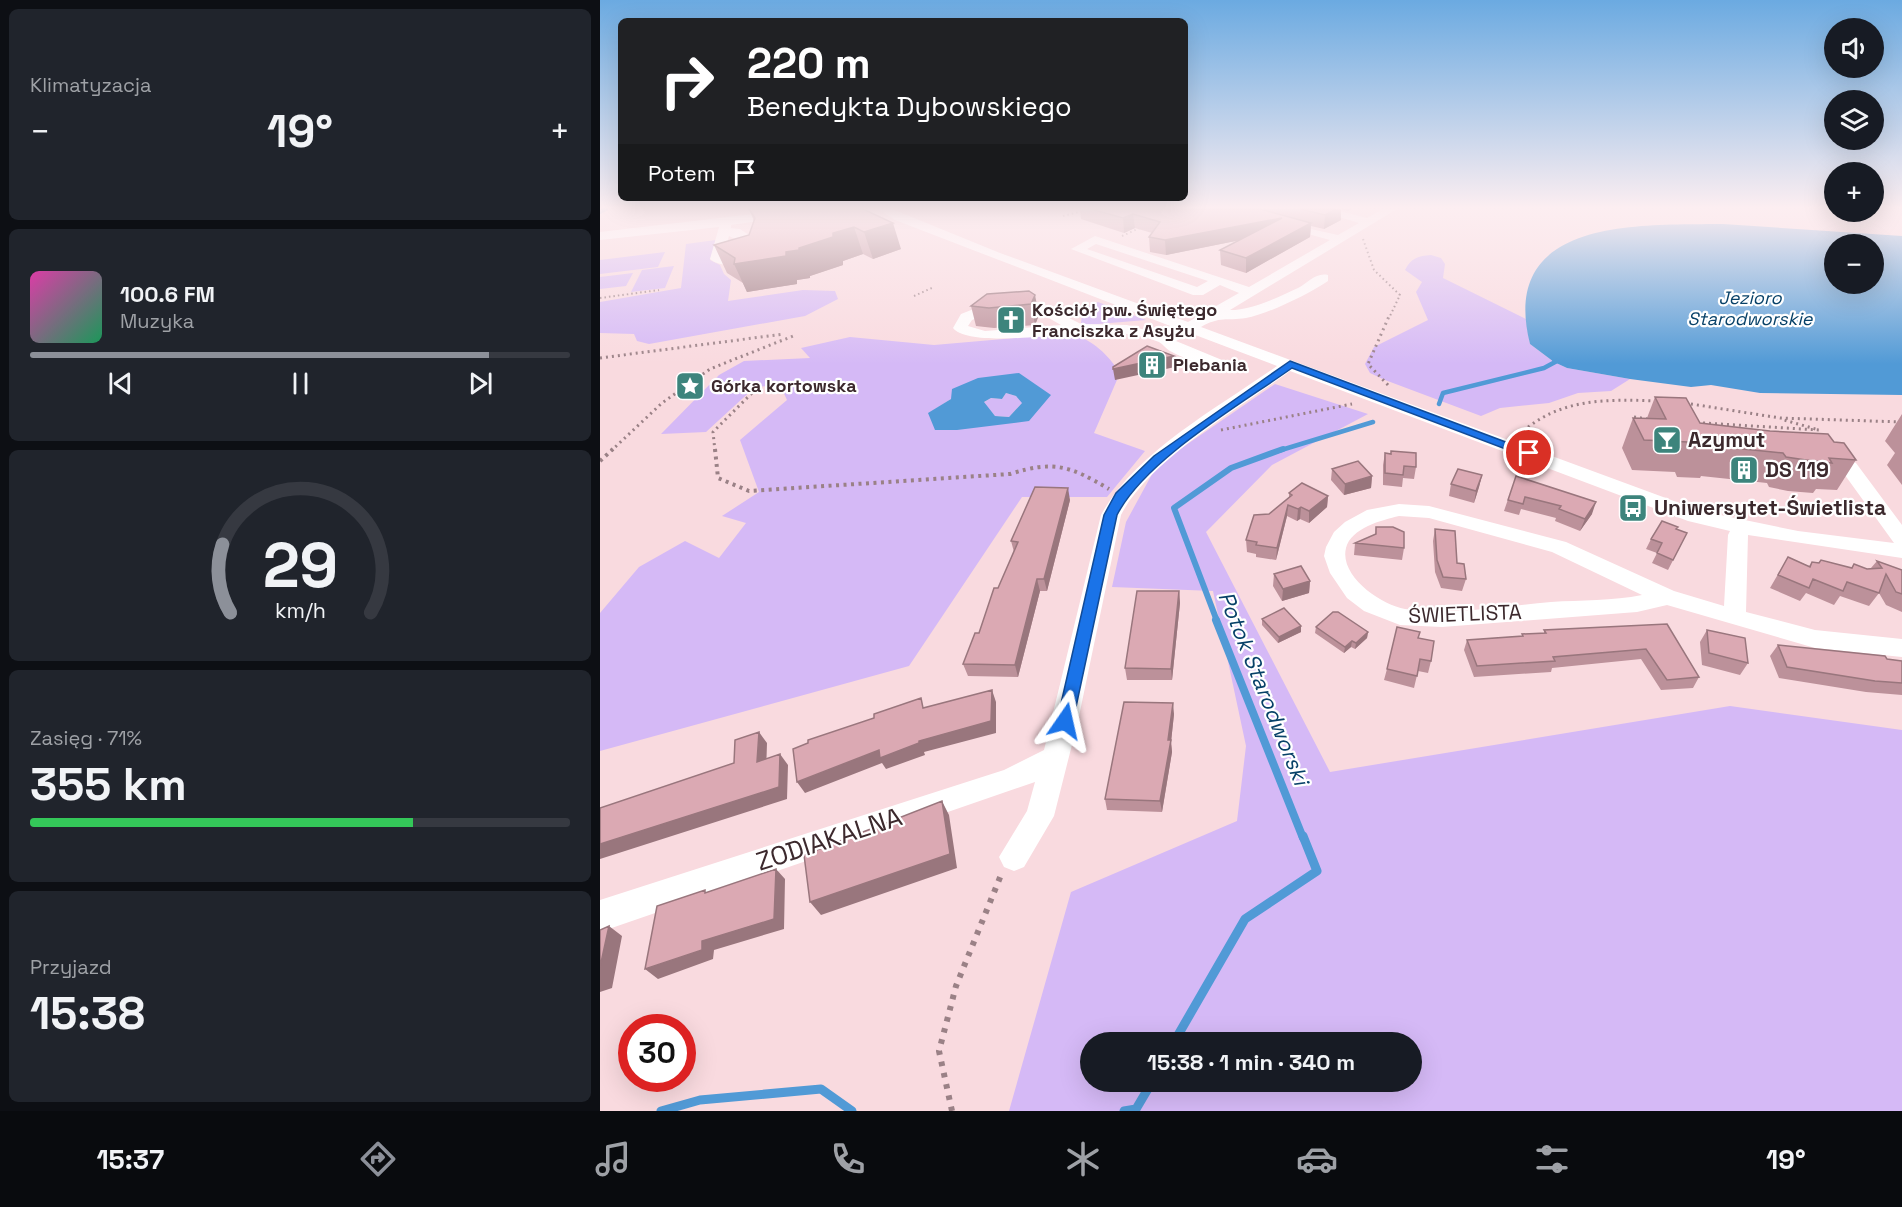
<!DOCTYPE html>
<html lang="pl">
<head>
<meta charset="utf-8">
<style>
	body { margin:0; font-family:"Space Grotesk",sans-serif; background:#20242c; color:#f1f3f6; height:100vh; display:flex; flex-direction:column; font-size:22px; white-space:nowrap }
	* { box-sizing:border-box; margin:0 }
	p { font-size:20px; color:#9ea1a6 }
	.icon { flex:none; width:33px; height:33px; fill:none; stroke:currentColor; stroke-width:2; stroke-linecap:round; stroke-linejoin:round }
	.map { position:relative; flex:1; overflow:hidden }
	.side { display:flex; flex-direction:column; gap:9px; padding:9px; background:#0d0f14; width:600px }
	.side>* { flex:none }
	.hud { position:absolute; left:18px; top:18px; width:570px; height:183px; border-radius:9px; box-shadow:0 6px 24px #0002; background:#202124; color:#fff; overflow:hidden }
	.tools { position:absolute; left:1224px; top:18px; display:grid; gap:12px }
	.tools a { display:grid; place-items:center; width:60px; height:60px; border-radius:50%; background:#171b24; box-shadow:0 6px 24px #0002; font-size:30px }
	.speed { position:absolute; left:18px; top:1014px; display:flex; gap:12px; font-size:30px; font-weight:700; text-align:center }
	.speed>* { display:grid; place-content:center; width:78px; height:78px; border-radius:50%; background:#171b24; box-shadow:0 6px 24px #0002; line-height:1 }
	.speed .limit { border:9px solid #d22; background:#fff; color:#111 }
	.pin { position:absolute; display:grid; place-items:center; width:51px; height:51px; color:#fff; margin:-26px; border:3px solid #fff; border-radius:50%; box-shadow:0 2px 6px #0007 }
	.me { position:absolute; width:66px; margin:-33px; rotate:11deg; stroke-linejoin:round; filter:drop-shadow(0 0 4px #0008) }
	.turn { display:flex; align-items:center; gap:21px; height:126px; padding:0 30px; font-size:27px }
	.turn .icon { width:78px; height:78px; stroke-width:2.5 }
	.turn b { display:block; font-size:42px; line-height:51px }
	.then { display:flex; align-items:center; height:57px; padding:0 30px; background:#0003; gap:12px; font-size:22px }
	.big { font-size:45px; font-weight:600; line-height:1.1 }
	.side .widget { flex:1; display:flex; flex-direction:column; justify-content:center; gap:9px; min-width:0; padding:0 21px; border-radius:9px; background:#20242c }
	.side .dial { align-items:center; gap:0 }
	.dial svg { height:156px; overflow:visible; fill:none; stroke:#363941; stroke-width:7; stroke-linecap:round; text-anchor:middle }
	.dial text { fill:#f1f3f6; stroke:none }
	.song { display:flex; align-items:center; gap:18px }
	.cover { width:72px; height:72px; border-radius:9px; background:linear-gradient(135deg,hsl(320 70% 55%),hsl(150 70% 35%)) }
	.played { height:6px; border-radius:3px; background:linear-gradient(90deg,#8c9099 85%,#363941 85%) }
	.keys { display:flex; justify-content:space-around; direction:ltr }
	.heat { display:flex; justify-content:space-between; align-items:center; font-size:33px; direction:ltr }
	.charge { height:9px; border-radius:4px; background:linear-gradient(90deg,#34c759 71%,#363941 0) }
	.trip { position:absolute; left:480px; top:1032px; width:342px; height:60px; border-radius:30px; background:#171b24; box-shadow:0 6px 24px #0002; font-weight:600; line-height:60px; text-align:center }
	.tab-bar { display:flex; height:96px; justify-content:space-around; align-items:center; background:#090b0e; color:#9ea1a6 }
	.tab-bar .icon { width:42px; height:42px }
	.tab-bar .current { color:#8c9099 }
	.tab-bar b { font-size:27px; color:#f1f3f6 }
	main { display:flex; flex:1; min-height:0 }
	.map>svg:first-child { display:block }
	.green { fill:#d5b9f6; fill-rule:evenodd }
	.water { fill:#519ad6; fill-rule:evenodd }
	.lines { fill:none; stroke-linecap:round; stroke-linejoin:round }
	.stream-far4 { stroke:#519ad6; stroke-width:4 }
	.stream-far3 { stroke:#519ad6; stroke-width:4.5 }
	.stream-far2 { stroke:#519ad6; stroke-width:6 }
	.stream-far1 { stroke:#519ad6; stroke-width:8 }
	.stream { stroke:#519ad6; stroke-width:9 }
	.path-far3 { stroke:#9a8186; stroke-width:2; stroke-dasharray:1.5 3; stroke-linecap:butt }
	.path-far2 { stroke:#9a8186; stroke-width:3; stroke-dasharray:2 4; stroke-linecap:butt }
	.path-far1 { stroke:#9a8186; stroke-width:4; stroke-dasharray:3 4.5; stroke-linecap:butt }
	.path { stroke:#9a8186; stroke-width:6; stroke-dasharray:4.5 7; stroke-linecap:butt }
	.minor { fill:#fff; fill-rule:evenodd }
	.wall { fill:#bc919a }
	.shaded-wall { fill:#99767d }
	.building { fill:#dba9b3; stroke:#99767d; stroke-width:1.5 }
	.route { fill:#1a73e8; stroke:#114b97; stroke-width:1.5 }
	.labels { text-anchor:middle; stroke-width:4.5; stroke-linejoin:round; paint-order:stroke }
	.far-water-label { font-size:18px; font-style:italic; fill:#074168; stroke:#fff }
	.far-poi-label { font-size:18px; font-weight:bold; fill:#3c292d; stroke:#fff; text-anchor:start }
	.poi-label { font-size:21px; font-weight:bold; fill:#3c292d; stroke:#fff; text-anchor:start }
	.street-label { font-size:21px; fill:#3c292d; stroke:#fff }
	.water-label { font-size:22px; font-style:italic; fill:#074168; stroke:#fff }
	.near-street-label { font-size:26px; fill:#3c292d; stroke:#fff }
</style>
</head>
<body>
<main>
<section class="side">
<div class="widget"><p>Klimatyzacja</p>
<div class="heat"><a>−</a><b class="big">19°</b><a>+</a></div>
</div>
<div class="widget">
<div class="song"><i class="cover"></i><div><b>100.6 FM</b><p>Muzyka</p></div></div>
<div class="played"></div>
<div class="keys"><svg class="icon" aria-label="previous" viewBox="0 0 24 24"><path d="M18 5L8 12l10 7zM5 5v14"/></svg><svg class="icon" aria-label="pause" viewBox="0 0 24 24"><path d="M8 5v14M16 5v14"/></svg><svg class="icon" aria-label="next" viewBox="0 0 24 24"><path d="M6 5l10 7-10 7zM19 5v14"/></svg></div>
</div>
<div class="widget dial"><svg viewBox="0 0 100 80">
<path d="M14 69A42 42 0 1 1 86 69"/>
<path d="M14 69A42 42 0 0 1 10 34" stroke="#8c9099"/>
<text x="50" y="56" font-size="32" font-weight="700">29</text>
<text x="50" y="72" font-size="11">km/h</text>
</svg></div>
<div class="widget"><p>Zasięg · 71%</p><b class="big">355 km</b><div class="charge"></div></div>
<div class="widget"><p>Przyjazd</p><b class="big">15:38</b></div>
</section>
<div class="map">
<svg width="1302" height="1111" viewBox="0 0 1302 1111">
	<rect width="100%" height="100%" fill="#f9dadf"/>
	<path class="green" d="M116,240L110,260L120,265L124,274L131,280L128,301L203,290L235,291L238,299L205,316L49,344L37,341L34,334L0,333V302L81,288L86,244Z
		M65,252L58,267L0,274V260Z
		M831,255L841,258L845,264L843,278L926,319L930,344L954,362L967,368L1030,379L1011,391L978,393L949,403L900,408L881,416L785,380L770,373L765,364L774,347L828,320L816,292L822,282L805,270C811,258 818,256 831,255Z
		M74,266L65,288L31,292L42,270Z
		M33,273L26,286L0,289V277Z
		M498,302L546,320L486,325L481,323L482,314H472Z
		M472,333C494,342 507,353 520,373L494,433L545,451L507,497H422L309,666L0,751V613L39,567L85,541L119,558L146,523L122,516L159,492L140,440L187,400L180,385L155,387L106,432L61,434L119,375L144,361L210,358L201,348L250,337L334,345ZM419,373L429,421L329,413L351,399Z
		M675,384L768,414L672,465L606,532L730,772L1130,706L1302,730V1111H409L471,892L637,821L646,746L613,591L512,587L526,522L557,465ZM490,1042H812V1082H490Z
		M406,393L416,396L423,402L409,417L395,416L383,403L391,398L402,399Z"/>
	<path class="water" d="M1123,224L1302,236V395L1160,393L1111,385L1091,387L1030,379L967,368L954,362L930,344C898,217 1039,225 1123,224ZM1234,244H1274V284H1234Z
		M419,373L451,395L429,421L357,430H335L328,413L351,399L352,389L378,378ZM406,393L416,396L422,403L409,417L395,416L384,402L391,398L402,399Z"/>
	<g class="lines">
		<path class="stream-far4" d="M0,212L6,209"/>
		<path class="stream-far3" d="M839,404L843,393L944,368L957,361L954,362
			M678,451L773,422"/>
		<path class="stream-far2" d="M617,621L574,508L631,468L683,449"/>
		<path class="stream-far1" d="M616,620L703,838"/>
		<path class="stream" d="M574,1042L645,919L717,871L703,836
			M61,1111L100,1100L221,1089L252,1111
			M524,1111L536,1109L552,1082"/>
		<path class="path-far3" d="M463,216L491,209
			M522,236L542,227
			M763,239L774,270L800,295L790,316
			M314,296L334,287
			M0,298L59,290"/>
		<path class="path-far2" d="M0,358L184,334
			M788,385L768,364L790,314
			M1085,403L1180,418L1302,422
			M1034,417L1048,419
			M1103,423L1219,430L1184,420
			M621,430L752,404
			M919,435C958,398 1006,399 1057,401
			M11,451L62,403L110,369L193,336
			M115,451L113,432L154,391"/>
		<path class="path-far1" d="M115,449L118,478L149,491L410,474C454,460 470,466 509,489
			M0,461L13,449"/>
		<path class="path" d="M352,1111L339,1051L356,986L401,875"/>
		<path class="minor" d="M196,209H225L219,212L131,225V228L140,229L164,245C160,263 123,271 110,259L119,227L0,240V232ZM129,236L152,247L134,257H123Z
			M278,209H292L400,253L588,322L639,293L620,285L603,295H593L471,249L495,236L649,287L730,240L679,226V222L738,235L759,223L713,209H732L767,218L783,209H797L630,310C653,310 678,297 698,288C708,283 716,272 728,275V281C709,294 668,314 646,318C626,321 620,316 601,327L1101,511L1198,531L1294,543L1242,471L1220,453L1223,449H1235L1256,463L1302,525V558L1148,535L1146,612L1215,630L1302,639V657L1215,648L1067,605L1037,612L842,627L800,625L764,611L747,598L730,573L724,556L726,547L734,532L745,522L767,510L799,504L829,506L966,542L1074,591L1124,606L1128,535L1130,531L1088,521L690,371C640,408 549,460 521,515L478,721L454,816L424,867L414,871L404,867L399,857L427,811L435,782L0,932V900L404,770L444,750L501,515C535,452 619,407 677,366L590,333L576,341L622,360L624,363L622,366C608,370 582,357 570,351C566,349 563,344 559,342C541,335 520,332 500,332C471,332 370,349 353,328L361,314L384,305L435,301L481,324L527,325L560,334L570,333L578,329L295,220ZM496,244L608,281L597,287L487,249ZM433,309L461,325L385,331L368,326L372,320L391,312ZM799,516L829,518L952,552L1042,595C1013,601 981,600 951,602C903,606 852,616 805,609C781,605 739,576 746,548C751,528 782,520 799,516Z"/>
	</g>
	<path class="wall" d="M149,209H263L301,249L273,259L263,254L243,261V265L210,276V278L197,280V284L147,292L143,283L127,273L114,245L149,235L154,221Z
		M480,209H751L748,211L741,209V220L724,229L711,226L710,237L646,273L621,265L620,250L640,240L566,255L550,252L549,237L552,233L535,228L524,233L481,219Z
		M429,291L439,315L435,325L394,328L376,326L371,306Z
		M1055,397L1100,423L1256,460L1237,490L1216,489L1213,493L1188,491L1169,487L1167,483L1101,476L1100,478L1077,477L1075,472L1032,470L1022,448L1033,418H1047Z
		M1302,414V485L1287,465L1295,453L1285,441Z
		M785,453L816,467L814,479L803,478L802,487L783,485V465Z
		M732,469L772,476L771,488L744,495L731,480Z
		M882,475L879,487L874,503L849,496L851,484Z
		M916,476L992,514L980,531L955,521L956,518L921,509L919,515L904,511Z
		M689,493L728,496L727,507L709,523L700,519L697,521L687,516L676,560L656,557V554L647,552L646,540L669,514L689,498Z
		M470,500L447,591H440L418,677L368,676L363,664L379,633L414,552L411,541Z
		M776,527L804,548L802,560L754,555L755,543L775,535Z
		M835,529L857,563L866,579L862,591L841,588L835,572L833,541Z
		M1076,529L1087,533L1068,570L1052,563L1057,553L1046,549L1051,539Z
		M1188,557L1209,566L1212,562L1219,563L1221,560L1251,568L1254,564L1267,569L1271,568L1277,561L1302,570V612L1286,605L1279,593L1269,606L1240,596L1234,605L1206,593L1200,601L1170,588Z
		M674,574L710,581L709,593L682,601L673,586Z
		M579,591L580,603L572,680H527L525,668Z
		M662,619L701,632L678,643L662,625Z
		M1067,624L1099,677L1093,688L1061,690L1041,659L952,668L951,672L874,677L864,650L867,640L922,636V634L944,633V630Z
		M716,627L768,632L767,638L755,649L751,647L744,653L715,633Z
		M1107,630L1148,663L1140,675L1102,665L1100,642Z
		M818,638L831,661L828,673L818,671L814,688L784,680L787,669Z
		M1178,645L1302,661V695L1266,692L1179,678L1170,656Z
		M574,714L571,742L572,752L562,812L507,810L505,799Z"/>
	<path class="shaded-wall" d="M736,209H741V220L724,229L725,215Z
		M533,214L535,228L524,233L523,218Z
		M682,218L681,232L566,255L565,240Z
		M293,223L301,249L273,259L264,232Z
		M711,223L710,237L646,273V258Z
		M254,227L263,254L243,261V265L210,276V278L197,280V284L147,292L134,264L186,252L199,248L233,233Z
		M435,295L439,315L435,325L431,304Z
		M574,356L575,367L515,380L513,369Z
		M882,475L879,487L874,503L876,491Z
		M772,476L771,488L744,495L745,484Z
		M468,488L470,500L447,591L444,579Z
		M728,496L727,507L709,523V511Z
		M996,502L992,514L980,531L985,519Z
		M688,505L687,516L676,560L677,548Z
		M701,507L700,519L697,521L698,509Z
		M437,579L440,591L418,677L415,665Z
		M710,581L709,593L682,601L683,589Z
		M579,591L580,603L572,680L571,669Z
		M701,626V632L678,643L679,637Z
		M768,632L767,638L755,649L756,643Z
		M752,641L751,647L744,653L745,647Z
		M392,690L396,702V733L324,752L325,755L286,769L282,763L205,793L197,782L279,750L319,741Z
		M573,703L574,714L571,742L572,752L562,812L560,801Z
		M159,732L167,743L166,774L157,762Z
		M180,754L188,765L187,799L0,859V844Z
		M342,801L349,815L357,868L221,915L210,902Z
		M176,869L185,879L184,929L114,950L113,959L58,979L45,969Z
		M9,926L22,936L12,988L0,992V967Z"/>
	<path class="building" d="M149,209H263L293,223L264,232L254,227L233,233V237L199,248V250L186,252V256L134,264L135,258L114,245L149,235L155,218Z
		M491,209H660L711,223L646,258L620,250L682,218L565,240L549,237L560,222L533,214L523,218Z
		M700,209H736L725,215Z
		M429,291L435,295L431,304L389,308L371,306L387,294Z
		M547,346L574,356L513,369V367Z
		M1055,397L1086,398L1100,423L1170,431L1228,434L1234,442L1244,443L1256,460L1229,458L1232,463L1206,460L1186,457L1183,453L1113,446L1114,448L1090,447L1088,442L1044,440L1033,418L1066,419Z
		M791,451L816,453V467L804,466L803,475L785,473V453L791,454Z
		M758,461L772,476L745,484L732,469Z
		M858,469L882,475L876,491L851,484Z
		M916,476L996,502L985,519L959,509L961,506L925,497L923,504L908,500Z
		M702,483L728,496L709,511L701,507L698,509L688,505L677,548L656,545L657,542L646,540L654,515L669,514L692,495L689,493Z
		M435,487L468,488L444,579H437L415,665L363,664L375,633H379L394,588H398L418,542L411,541Z
		M1062,521L1078,527L1076,529L1087,533L1073,560L1057,553L1062,543L1051,539Z
		M776,527H793L804,532V548L755,543L776,534Z
		M835,529L855,531L857,563L864,564L866,579L843,577L837,560Z
		M1188,557L1210,567L1212,562L1219,563L1221,560L1252,568L1254,564L1267,569L1282,568L1277,561L1302,570V594L1296,592L1286,574L1279,593L1247,582L1243,591L1213,579L1209,588L1178,575Z
		M701,566L710,581L683,589L674,574Z
		M537,591H579L571,669L525,668Z
		M684,608L701,626L679,637L662,619Z
		M733,612H738L768,632L756,643L752,641L745,647L716,627Z
		M1067,624L1099,677L1067,680L1046,649L953,657L955,661L877,666L867,640L923,636L922,634L946,633L944,630Z
		M797,627L820,632L818,638L834,641L831,661L820,659L817,676L787,669Z
		M1107,630L1145,638L1148,663L1109,653Z
		M1178,645L1285,656L1287,659L1302,661V683L1275,681L1187,667Z
		M392,690L391,721L319,741V743L280,758L279,750L197,782L193,749L208,743V740L274,718V714L321,698L323,708Z
		M524,702L573,703L568,740H571L560,801L505,799Z
		M159,732L157,762L180,754L179,787L0,844V808L134,763L135,740Z
		M342,801L350,854L210,902L204,855Z
		M176,869L174,919L102,941V950L45,969L57,906L105,890V893Z
		M9,926L0,967V930Z"/>
	<linearGradient id="sky" x2="0" y2="1"><stop stop-color="#6baae1"/><stop offset="0.57" stop-color="#fceef1"/><stop offset="1" stop-color="#fceef1" stop-opacity="0"/></linearGradient>
	<rect width="1302" height="364" fill="url(#sky)"/>
	<path class="route" d="M690,361L935,453L924,456L692,368C640,405 545,460 517,515L473,721L471,726H459L457,721L504,515L516,493L554,456Z"/>
	<defs>
		<g id="church-square" transform="scale(1.5)"><rect x="-9" y="-9" width="18" height="18" rx="4" fill="#3d847c" stroke="#fff"/><path d="M-1.2-6h2.4v3.5h3.3v2.4h-3.3V6h-2.4V-.1h-3.3v-2.4h3.3Z" fill="#fff"/></g>
		<g id="building-square" transform="scale(1.5)"><rect x="-9" y="-9" width="18" height="18" rx="4" fill="#3d847c" stroke="#fff"/><path d="M-4-6H4V6H1V3H-1V6H-4ZM-2.5-4.3h1.7v1.8h-1.7ZM.8-4.3h1.7v1.8H.8ZM-2.5-1h1.7V.8h-1.7ZM.8-1h1.7V.8H.8Z" fill="#fff"/></g>
		<g id="sight-square" transform="scale(1.5)"><rect x="-9" y="-9" width="18" height="18" rx="4" fill="#3d847c" stroke="#fff"/><path d="M0-6L1.8-2.2L6-1.7L2.9 1.2L3.7 5.4L0 3.3L-3.7 5.4L-2.9 1.2L-6-1.7L-1.8-2.2Z" fill="#fff"/></g>
		<g id="bar-square" transform="scale(1.5)"><rect x="-9" y="-9" width="18" height="18" rx="4" fill="#3d847c" stroke="#fff"/><path d="M-6-5H6L.8 .8V4.5H3.5V6h-7V4.5H-.8V.8Z" fill="#fff"/></g>
		<g id="bus-square" transform="scale(1.5)"><rect x="-9" y="-9" width="18" height="18" rx="4" fill="#3d847c" stroke="#fff"/><path d="M-5-6H5V4H4V6H2V4H-2V6H-4V4H-5ZM-3.5-4V0h7V-4ZM-3.5 1.2v1.5H-2V1.2ZM2 1.2v1.5H3.5V1.2Z" fill="#fff"/></g>
	</defs>
	<g fill-rule="evenodd">
		<use href="#church-square" x="411" y="320"/>
		<use href="#building-square" x="552" y="365"/>
		<use href="#sight-square" x="90" y="386"/>
		<use href="#bar-square" x="1067" y="440"/>
		<use href="#building-square" x="1144" y="470"/>
		<use href="#bus-square" x="1033" y="508"/>
	</g>
	<g class="labels">
		<g class="far-water-label">
			<text x="1150" y="304">Jezioro<tspan x="1150" dy="21">Starodworskie</tspan></text>
		</g>
		<g class="far-poi-label">
			<text x="432" y="316">Kościół pw. Świętego<tspan x="432" dy="21">Franciszka z Asyżu</tspan></text>
			<text x="573" y="371">Plebania</text>
			<text x="111" y="392">Górka kortowska</text>
		</g>
		<g class="poi-label">
			<text x="1088" y="447">Azymut</text>
			<text x="1165" y="477">DS 119</text>
			<text x="1054" y="515">Uniwersytet-Świetlista</text>
		</g>
		<g class="street-label">
			<text transform="translate(865 614) rotate(-2)" y="7">ŚWIETLISTA</text>
		</g>
		<g class="water-label">
			<text transform="translate(664 688) rotate(68)" y="8">Potok Starodworski</text>
		</g>
		<g class="near-street-label">
			<text transform="translate(229 839) rotate(-18)" y="9">ZODIAKALNA</text>
		</g>
	</g>
</svg>
<div class="tools">
<a><svg class="icon" aria-label="sound" viewBox="0 0 24 24"><path d="M4 9h4l5-4v14l-5-4H4zM17 9q2 3 0 6"/></svg></a>
<a><svg class="icon" aria-label="layers" viewBox="0 0 24 24"><path d="M12 4l9 5-9 5-9-5zM3 14l9 5 9-5"/></svg></a>
<a>+</a>
<a>−</a>
</div>
<div class="speed"><div class="limit">30</div></div>
<div class="pin" style="left:929px;top:453px;background:#d93025"><svg class="icon" aria-label="arrive" viewBox="0 0 24 24"><path d="M6 21V4h12l-3 4 3 4H6"/></svg></div>
<svg class="me" style="left:465px;top:721px" viewBox="-20 -20 40 40"><path d="M0-17L14 15 0 8-14 15z" fill="#1a73e8" stroke="#fff" stroke-width="4"/></svg>
<div class="trip">15:38 · 1 min · 340 m</div>
<div class="hud">
<div class="turn"><svg class="icon" aria-label="right" viewBox="0 0 24 24"><path d="M7 20v-9h11M14 6l5 5-5 5"/></svg><div><b>220 m</b>Benedykta Dybowskiego</div></div>
<div class="then">Potem<svg class="icon" aria-label="arrive" viewBox="0 0 24 24"><path d="M6 21V4h12l-3 4 3 4H6"/></svg></div>
</div>
</div>
</main>
<nav class="tab-bar">
<b>15:37</b>
<svg class="icon current" aria-label="directions" viewBox="0 0 24 24"><path d="M12 3l9 9-9 9-9-9zM9 14v-3h6M13 9l2 2-2 2"/></svg>
<svg class="icon" aria-label="music" viewBox="0 0 24 24"><path d="M9 18V5l10-2v13"/><circle cx="6" cy="18" r="3"/><circle cx="16" cy="16" r="3"/></svg>
<svg class="icon" aria-label="phone" viewBox="0 0 24 24"><path d="M5 4h4l2 5-3 2q2 4 5 5l2-3 5 2v4C11 20 4 13 5 4z"/></svg>
<svg class="icon" aria-label="climate" viewBox="0 0 24 24"><path d="M12 3v18M4 7l16 10M4 17L20 7"/></svg>
<svg class="icon" aria-label="car" viewBox="0 0 24 24"><path d="M5 17H2v-5l4-1 3-4h7l3 4 3 1v5h-3M9 17h6M6 11h13"/><circle cx="7" cy="17" r="2"/><circle cx="17" cy="17" r="2"/></svg>
<svg class="icon" aria-label="filters" viewBox="0 0 24 24"><path d="M4 7h16M4 17h16"/><circle cx="9" cy="7" r="2"/><circle cx="15" cy="17" r="2"/></svg>
<b>19°</b>
</nav>
</body>
</html>
